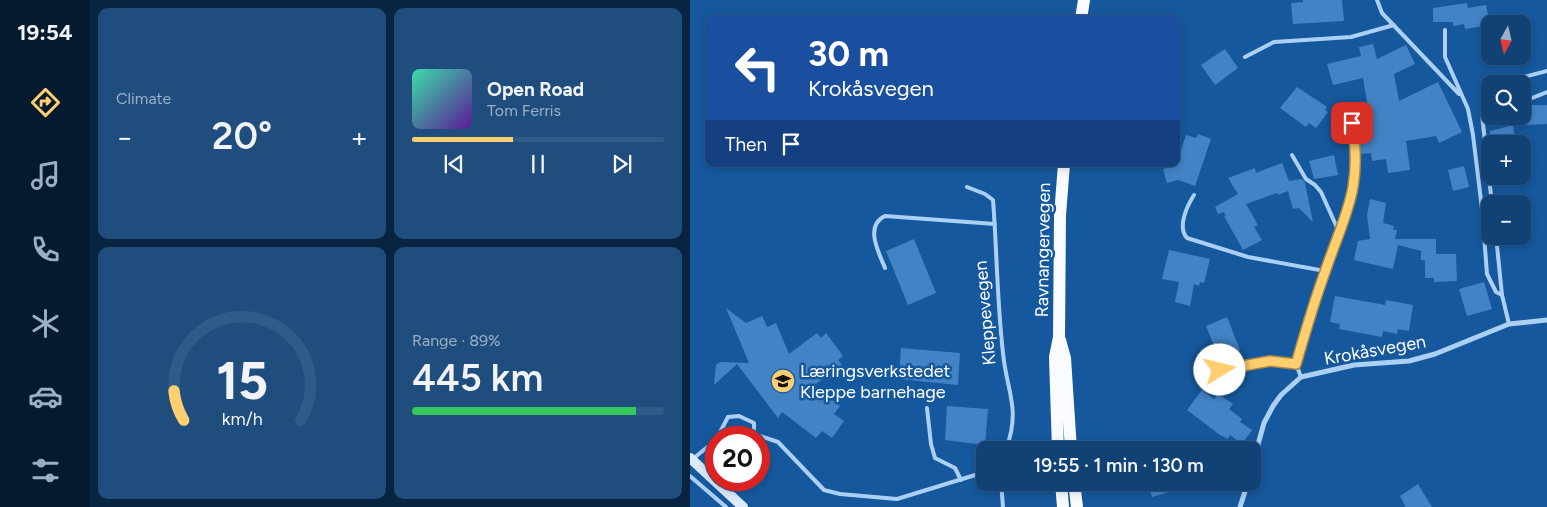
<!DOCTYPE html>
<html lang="en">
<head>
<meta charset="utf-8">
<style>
	body { margin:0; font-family:Figtree,sans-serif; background:#1e4d7e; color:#f1f3f6; height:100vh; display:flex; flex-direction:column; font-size:19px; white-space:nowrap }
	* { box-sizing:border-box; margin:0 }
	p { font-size:16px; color:#9cb0c5 }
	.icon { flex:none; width:28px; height:28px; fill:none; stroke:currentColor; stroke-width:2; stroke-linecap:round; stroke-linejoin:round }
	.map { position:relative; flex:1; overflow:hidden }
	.side { display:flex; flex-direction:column; gap:8px; padding:8px; background:#092441; width:600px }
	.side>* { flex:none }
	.hud { position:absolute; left:15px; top:15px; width:475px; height:152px; border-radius:10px; box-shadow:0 2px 8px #0003,0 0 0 1px #305b88; background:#1a4fa0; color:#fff; overflow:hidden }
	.needle { width:32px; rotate:188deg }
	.fabs { position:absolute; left:791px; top:15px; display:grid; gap:10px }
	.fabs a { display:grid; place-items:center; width:50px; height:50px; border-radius:10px; background:#104276; box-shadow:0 2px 8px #0003,0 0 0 1px #305b88; font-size:25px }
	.speed { position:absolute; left:15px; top:426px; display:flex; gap:10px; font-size:25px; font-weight:700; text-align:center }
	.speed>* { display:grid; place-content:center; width:65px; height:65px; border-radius:50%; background:#104276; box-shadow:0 2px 8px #0003,0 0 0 1px #305b88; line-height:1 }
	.speed .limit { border:8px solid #d22; background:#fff; color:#111 }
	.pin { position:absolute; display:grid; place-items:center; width:42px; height:42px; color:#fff; margin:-21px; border-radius:10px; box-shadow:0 2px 8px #0006 }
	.me { position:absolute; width:55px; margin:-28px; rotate:81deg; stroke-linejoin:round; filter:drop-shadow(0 0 4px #0008) }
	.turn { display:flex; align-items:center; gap:18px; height:105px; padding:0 20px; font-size:22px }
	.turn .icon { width:65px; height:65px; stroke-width:2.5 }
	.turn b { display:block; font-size:35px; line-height:42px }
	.then { display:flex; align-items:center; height:48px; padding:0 20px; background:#0003; gap:10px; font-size:19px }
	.big { font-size:38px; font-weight:600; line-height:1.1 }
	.side .card { flex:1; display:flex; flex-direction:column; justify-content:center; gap:8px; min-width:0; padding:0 18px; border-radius:10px; background:#1e4d7e }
	.side .dial { align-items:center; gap:0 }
	.dial svg { height:130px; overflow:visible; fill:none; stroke:#305b88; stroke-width:7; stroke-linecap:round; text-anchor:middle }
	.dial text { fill:#f1f3f6; stroke:none }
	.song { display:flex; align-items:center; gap:15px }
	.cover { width:60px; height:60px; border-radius:8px; background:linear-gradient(135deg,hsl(160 70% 55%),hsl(270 70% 35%)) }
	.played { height:5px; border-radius:2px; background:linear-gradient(90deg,#ffce6f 40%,#305b88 40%) }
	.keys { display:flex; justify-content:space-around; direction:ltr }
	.heat { display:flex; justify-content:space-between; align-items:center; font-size:28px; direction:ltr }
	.charge { height:8px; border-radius:4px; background:linear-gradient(90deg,#34c759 89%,#305b88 0) }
	.side .tiles { flex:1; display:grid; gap:8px; grid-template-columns:repeat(2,1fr) }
	.trip { position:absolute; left:286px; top:441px; width:285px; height:50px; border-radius:10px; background:#104276; box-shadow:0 2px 8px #0003,0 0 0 1px #305b88; font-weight:600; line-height:50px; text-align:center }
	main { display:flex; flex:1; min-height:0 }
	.menu { display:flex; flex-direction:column; width:90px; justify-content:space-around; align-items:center; background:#061a2f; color:#9cb0c5 }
	.menu .icon { width:35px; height:35px }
	.menu .active { color:#ffce6f }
	.menu b { font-size:22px; color:#f1f3f6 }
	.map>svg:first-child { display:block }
	.building { fill:#4383c5 }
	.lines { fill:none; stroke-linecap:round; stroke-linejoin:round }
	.service { stroke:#acd0f3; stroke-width:4 }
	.minor { stroke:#acd0f3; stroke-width:5 }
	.secondary { stroke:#dcecfd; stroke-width:10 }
	.primary { stroke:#f9fbff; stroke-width:12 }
	.route-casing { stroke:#a68648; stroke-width:12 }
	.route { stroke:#ffce6f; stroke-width:9 }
	.labels { text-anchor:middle; stroke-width:5; stroke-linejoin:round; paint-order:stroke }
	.street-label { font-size:18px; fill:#fff; stroke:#15589d }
	.poi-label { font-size:18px; fill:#fff; stroke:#15589d; text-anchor:start }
</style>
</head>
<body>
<main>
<nav class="menu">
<b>19:54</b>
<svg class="icon active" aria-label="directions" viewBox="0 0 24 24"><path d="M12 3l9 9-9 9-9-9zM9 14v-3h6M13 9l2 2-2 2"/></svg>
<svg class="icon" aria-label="music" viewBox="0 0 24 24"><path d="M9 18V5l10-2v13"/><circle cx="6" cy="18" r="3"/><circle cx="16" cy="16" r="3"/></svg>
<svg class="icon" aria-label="phone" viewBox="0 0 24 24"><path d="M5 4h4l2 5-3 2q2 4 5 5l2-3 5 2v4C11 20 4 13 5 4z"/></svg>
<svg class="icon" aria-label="climate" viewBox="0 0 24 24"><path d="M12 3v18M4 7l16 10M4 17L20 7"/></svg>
<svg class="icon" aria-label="car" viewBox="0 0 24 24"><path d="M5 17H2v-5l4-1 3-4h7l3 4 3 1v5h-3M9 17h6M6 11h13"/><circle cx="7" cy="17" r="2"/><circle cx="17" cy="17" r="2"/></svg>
<svg class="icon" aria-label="filters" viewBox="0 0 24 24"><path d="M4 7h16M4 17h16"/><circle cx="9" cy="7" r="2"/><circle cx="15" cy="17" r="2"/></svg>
</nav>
<section class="side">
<div class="tiles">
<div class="card"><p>Climate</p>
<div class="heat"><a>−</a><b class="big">20°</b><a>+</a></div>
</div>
<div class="card">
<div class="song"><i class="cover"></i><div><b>Open Road</b><p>Tom Ferris</p></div></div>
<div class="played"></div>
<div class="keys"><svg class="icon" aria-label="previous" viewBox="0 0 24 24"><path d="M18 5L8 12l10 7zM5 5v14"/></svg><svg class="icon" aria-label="pause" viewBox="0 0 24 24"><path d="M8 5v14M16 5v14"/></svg><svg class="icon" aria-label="next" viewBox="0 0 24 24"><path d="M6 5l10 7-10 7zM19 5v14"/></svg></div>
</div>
<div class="card dial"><svg viewBox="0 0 100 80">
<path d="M14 69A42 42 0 1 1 86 69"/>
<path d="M14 69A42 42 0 0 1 8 51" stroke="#ffce6f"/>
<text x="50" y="56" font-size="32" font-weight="700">15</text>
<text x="50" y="72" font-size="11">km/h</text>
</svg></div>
<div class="card"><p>Range · 89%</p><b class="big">445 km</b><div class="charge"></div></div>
</div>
</section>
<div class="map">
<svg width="857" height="507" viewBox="0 0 857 507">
	<rect width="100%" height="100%" fill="#15589d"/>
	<path class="building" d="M613,0H652L654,21L603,24L601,3L613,2Z
		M777,3L778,8L796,5L800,25L775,29L774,24L763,26V22H743V8Z
		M683,44L687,59L716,45L725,64L704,74L709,101L748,82L772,132L749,143L746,136L716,141L720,170L698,173L696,159L682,161L681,153L670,154L668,138L678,137L676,126L681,125L673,78L643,85L637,64L671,56L669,47Z
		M535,49L548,68L525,85L511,65Z
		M607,87L637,107L635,110L638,112L626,128L619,123L616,127L590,108Z
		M835,105H857V124L832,125Z
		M823,125L826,144H799L800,131Z
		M508,134L521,139L505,186L488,180L477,183L473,169L486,165L496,135L506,138Z
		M644,155L648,175L624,179L619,161Z
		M592,163L599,181L612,179L615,183L623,222L609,208L603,209L598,191L588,195L587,193L556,204L568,225L564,227L572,240L553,250L534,216L536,215L534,212L528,214L525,207L548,194L538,178L565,168L566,173Z
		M774,166L779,187L763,191L758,170Z
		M680,199L696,203L693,223L704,226L703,230H707L705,239H746V254H766L767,281L744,282V278H735V260H731V251L708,245L703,269L664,260L668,241L680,239L677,215Z
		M224,239L246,293L218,305L196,251Z
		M479,250L520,259L514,283L510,282L509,286L504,284L500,306L485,302L489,282L472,279Z
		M794,282L802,309L777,316L769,289Z
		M645,296L695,305L696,300L723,305L719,331L708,329L707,334L693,331L692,337L649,329L650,324L640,322Z
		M36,308L56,323L72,316L77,327L86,323L99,354L127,333L131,338L136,333L153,356L148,360L152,365L123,386L150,406L144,414L154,421L142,438L132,431L126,438L92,412L88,418L47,364L24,385L26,365L30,362L59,363Z
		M537,317L550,350L529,358L516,326Z
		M211,348L270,353L268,385L209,379Z
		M512,390L524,399L528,394L543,404L539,409L552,419L550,422L562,430L552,444L540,435L538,439L530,435L497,410Z
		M257,406L298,409L295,445L255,440Z
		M458,482H499V486L462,497Z
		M728,484L742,507H716L710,496Z"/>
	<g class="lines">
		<path class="service" d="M687,0L692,13L769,94
			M755,30V57L778,109L783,135L792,209L797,274L806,292L812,295
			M555,57L584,42L661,37L704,25
			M807,84L857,71
			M800,88L793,94L792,115L802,204
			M837,100L857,92
			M602,155L616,179L625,185L631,192L649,232
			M277,187L295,194L303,200C307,251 307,302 313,353C317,394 331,407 316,450
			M504,195C497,206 487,227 497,238L558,257L635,271
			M806,236L812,295L819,324
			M195,268C189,253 174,226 195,216L305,224
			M530,370L580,361L606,364
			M611,377L606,364L619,317L664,192L667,160L662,123
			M237,408L241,444L245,458L265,468L271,480
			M27,438L38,417L49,416L64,423V434
			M58,438L64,434L88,442L134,490L150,494L207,499L295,472
			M4,458L26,440
			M21,475L26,468
			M0,476L36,507
			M311,482L313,507"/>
		<path class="minor" d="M562,466L574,423L583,406L591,395L611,377L664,365L719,361L745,354L819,324L857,320
			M550,507L558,482"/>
		<path class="secondary" d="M0,458L53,507"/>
		<path class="primary" d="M391,19L394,0
			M370,340L375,358L381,450
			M368,450L365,357L369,337L370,215L374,164
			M371,482L373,507
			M384,482L387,507"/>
	</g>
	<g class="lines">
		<g class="route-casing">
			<path id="route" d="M530,370L580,361L606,364C615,333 624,302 635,272C655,213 673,189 662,123"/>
		</g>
		<use href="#route" class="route"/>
	</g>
	<defs>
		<g id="school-disc" transform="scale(1.25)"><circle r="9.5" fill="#ffce6f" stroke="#15589d"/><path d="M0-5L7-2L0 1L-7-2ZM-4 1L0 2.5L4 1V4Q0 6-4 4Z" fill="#111"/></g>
	</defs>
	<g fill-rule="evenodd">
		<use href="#school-disc" x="93" y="381"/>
	</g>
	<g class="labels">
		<g class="street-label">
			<text transform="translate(353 250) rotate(-89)" y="6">Ravnangervegen</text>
			<text transform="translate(295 313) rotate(-95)" y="6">Kleppevegen</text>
			<text transform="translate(685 350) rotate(-10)" y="6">Krokåsvegen</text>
		</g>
		<g class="poi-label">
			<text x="110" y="377">Læringsverkstedet<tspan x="110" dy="21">Kleppe barnehage</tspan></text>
		</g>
	</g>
</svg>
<div class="fabs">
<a><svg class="needle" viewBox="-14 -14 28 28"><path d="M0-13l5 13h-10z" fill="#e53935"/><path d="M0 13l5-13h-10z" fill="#9cb0c5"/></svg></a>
<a><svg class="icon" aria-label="search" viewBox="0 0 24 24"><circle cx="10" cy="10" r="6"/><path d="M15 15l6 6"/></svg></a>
<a>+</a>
<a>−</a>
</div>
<div class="speed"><div class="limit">20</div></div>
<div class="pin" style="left:662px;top:123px;background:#d93025"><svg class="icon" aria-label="arrive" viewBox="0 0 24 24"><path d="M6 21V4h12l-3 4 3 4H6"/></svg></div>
<svg class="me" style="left:530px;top:370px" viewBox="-20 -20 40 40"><circle r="19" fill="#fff"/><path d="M0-13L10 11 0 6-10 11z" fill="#ffce6f"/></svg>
<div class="trip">19:55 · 1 min · 130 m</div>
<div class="hud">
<div class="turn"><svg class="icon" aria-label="left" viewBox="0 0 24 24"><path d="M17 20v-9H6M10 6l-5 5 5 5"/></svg><div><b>30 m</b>Krokåsvegen</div></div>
<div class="then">Then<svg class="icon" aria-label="arrive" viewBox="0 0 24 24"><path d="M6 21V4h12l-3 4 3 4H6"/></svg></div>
</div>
</div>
</main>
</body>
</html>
